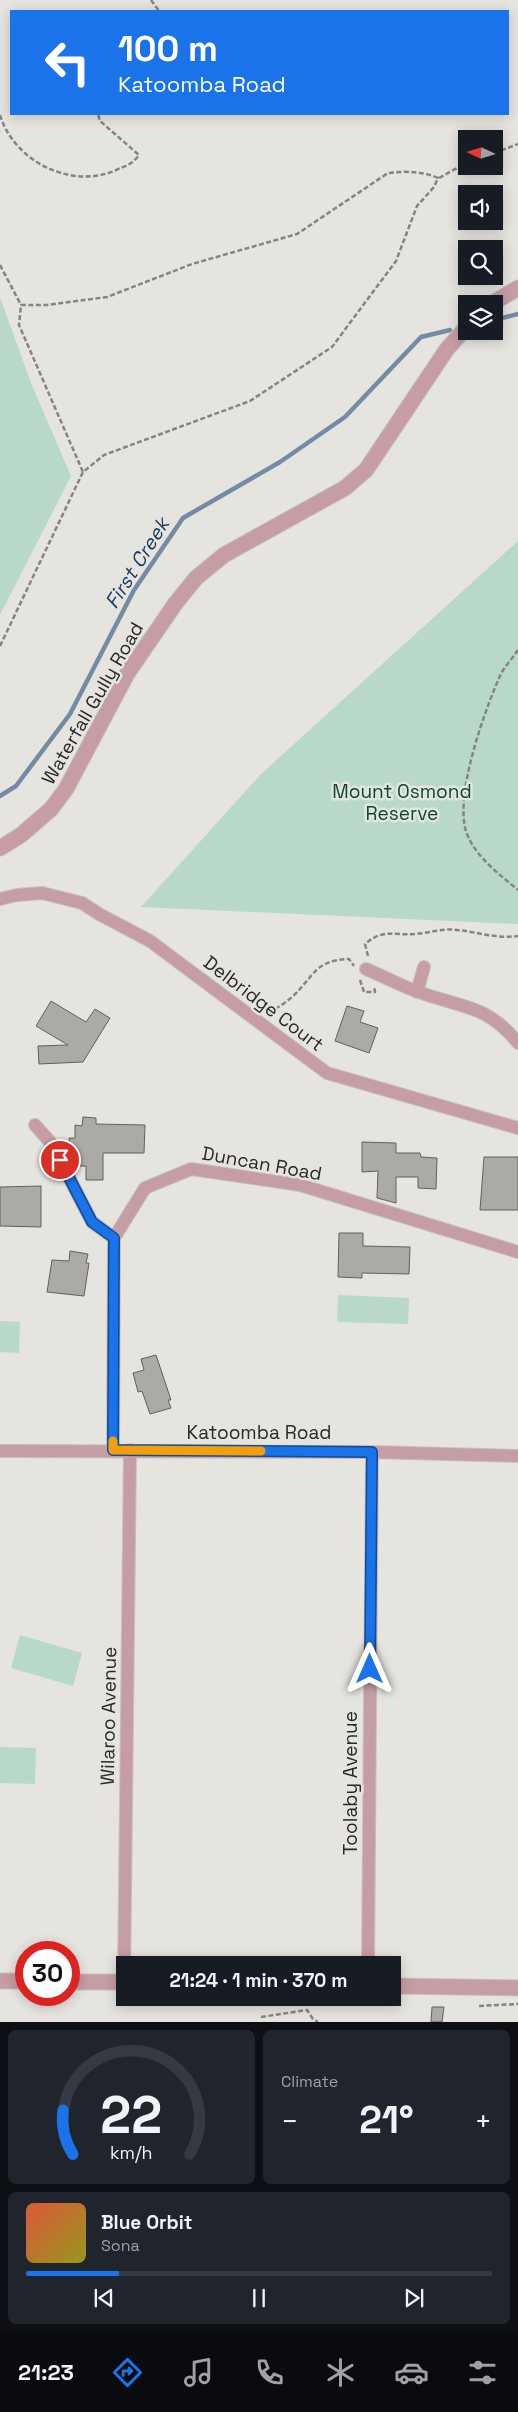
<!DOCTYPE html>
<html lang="en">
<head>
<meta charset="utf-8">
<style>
	body { margin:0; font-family:"Space Grotesk",sans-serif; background:#20242c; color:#f1f3f6; height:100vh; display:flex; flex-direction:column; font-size:19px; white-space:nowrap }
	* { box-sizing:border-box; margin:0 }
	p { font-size:16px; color:#9ea1a6 }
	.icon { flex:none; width:28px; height:28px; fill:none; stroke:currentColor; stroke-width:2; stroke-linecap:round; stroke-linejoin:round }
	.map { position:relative; height:2022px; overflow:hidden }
	.drawer { display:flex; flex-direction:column; gap:8px; padding:8px; background:#0d0f14; flex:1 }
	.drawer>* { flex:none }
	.guide { position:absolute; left:10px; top:10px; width:499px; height:105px; border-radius:0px; box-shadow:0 2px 12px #0003; background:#1a73e8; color:#fff; overflow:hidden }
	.needle { width:32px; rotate:274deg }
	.controls { position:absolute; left:458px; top:130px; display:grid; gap:10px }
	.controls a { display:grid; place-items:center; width:45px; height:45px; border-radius:0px; background:#171b24; box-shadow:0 2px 12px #0003; font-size:25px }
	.speed { position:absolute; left:15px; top:1941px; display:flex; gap:10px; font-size:25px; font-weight:700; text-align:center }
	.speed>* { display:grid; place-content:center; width:65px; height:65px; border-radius:50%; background:#171b24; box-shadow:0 2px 12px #0003; line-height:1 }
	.speed .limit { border:8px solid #d22; background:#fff; color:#111 }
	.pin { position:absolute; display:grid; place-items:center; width:42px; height:42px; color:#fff; margin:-21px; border:2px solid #fff; border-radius:50%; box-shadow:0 1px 5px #0007 }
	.me { position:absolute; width:55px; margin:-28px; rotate:0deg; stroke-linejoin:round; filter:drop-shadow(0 0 4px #0008) }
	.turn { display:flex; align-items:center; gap:18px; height:105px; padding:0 25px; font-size:22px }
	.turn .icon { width:65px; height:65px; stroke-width:2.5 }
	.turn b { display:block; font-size:35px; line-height:42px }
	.big { font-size:38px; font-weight:700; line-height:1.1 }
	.drawer .tile { flex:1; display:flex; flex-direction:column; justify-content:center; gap:8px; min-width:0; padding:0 18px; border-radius:8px; background:#20242c }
	.drawer .dial { align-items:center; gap:0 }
	.dial svg { height:130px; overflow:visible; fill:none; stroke:#363941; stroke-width:7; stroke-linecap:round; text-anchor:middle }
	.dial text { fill:#f1f3f6; stroke:none }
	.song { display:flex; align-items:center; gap:15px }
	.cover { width:60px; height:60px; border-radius:8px; background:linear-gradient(135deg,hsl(10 70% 55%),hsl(60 70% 35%)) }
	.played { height:5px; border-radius:2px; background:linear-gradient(90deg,#1a73e8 20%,#363941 20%) }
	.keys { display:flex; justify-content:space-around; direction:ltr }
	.heat { display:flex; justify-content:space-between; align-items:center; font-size:28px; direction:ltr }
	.drawer .tiles { flex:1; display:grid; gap:8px; grid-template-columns:1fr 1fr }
	.tile:last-child { grid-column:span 2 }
	.trip { position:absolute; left:116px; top:1956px; width:285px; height:50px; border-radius:0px; background:#171b24; box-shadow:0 2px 12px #0003; font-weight:700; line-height:50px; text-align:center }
	.dock { display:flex; height:80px; justify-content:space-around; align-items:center; background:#090b0e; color:#9ea1a6 }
	.dock .icon { width:35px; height:35px }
	.dock .selected { color:#1a73e8 }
	.dock b { font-size:22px; color:#f1f3f6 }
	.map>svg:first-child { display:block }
	.green { fill:#b8d9c8 }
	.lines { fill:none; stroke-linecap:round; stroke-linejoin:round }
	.stream { stroke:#758ba5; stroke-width:4.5 }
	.building { fill:#abaaa6; stroke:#61615c }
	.minor-casing { stroke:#c3c2be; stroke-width:14 }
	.tertiary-casing { stroke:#c3c2be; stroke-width:17 }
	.path { stroke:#848480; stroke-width:2.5; stroke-dasharray:5 2.5; stroke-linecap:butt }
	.minor { stroke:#c59da3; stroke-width:12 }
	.tertiary { stroke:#c59da3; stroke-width:15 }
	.route-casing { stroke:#114b97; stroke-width:12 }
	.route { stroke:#1a73e8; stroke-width:9 }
	.slow { stroke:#f59e0b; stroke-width:9 }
	.labels { text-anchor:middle; stroke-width:5; stroke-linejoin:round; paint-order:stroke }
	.street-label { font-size:19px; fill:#292927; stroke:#e5e4df }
	.park-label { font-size:19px; fill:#044a32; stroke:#e5e4df }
	.water-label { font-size:20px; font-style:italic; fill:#17395e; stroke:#e5e4df }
</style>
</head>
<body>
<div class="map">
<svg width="518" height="2022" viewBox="0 0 518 2022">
	<rect width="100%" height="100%" fill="#e5e4df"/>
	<path class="green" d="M0,297L31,383L71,476L0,615Z
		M518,541V924L141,907L261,774Z
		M338,1295L409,1298L408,1324L337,1322Z
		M0,1321L20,1322L19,1353L0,1352Z
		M20,1635L82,1653L73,1686L11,1668Z
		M0,1747L36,1748L35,1784L0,1783Z"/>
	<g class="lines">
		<path class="stream" d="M494,320L518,314
			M0,796L16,786L70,714L134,590L183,518L280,462L345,417L421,337L450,330"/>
	</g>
	<path class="building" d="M51,1001L86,1022L95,1009L110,1018L83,1062L39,1064L38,1046L68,1045L36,1026Z
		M347,1006L364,1011L360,1022L378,1028L369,1053L335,1041Z
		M83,1117L96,1118V1124L145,1125L144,1153H103V1180H86V1166H75V1149H70L69,1138H75V1125L82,1126Z
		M362,1142L396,1143V1153H420L421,1157L437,1158L436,1189L418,1188V1177H396V1203L377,1198L378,1171L362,1172Z
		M484,1157H518V1210H480Z
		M41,1186V1227L0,1226V1187Z
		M339,1233H363V1246L410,1247L409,1274L362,1273V1278L338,1277Z
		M70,1251L88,1254L86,1263H89L84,1296L47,1292L52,1260L69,1261Z
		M156,1355L171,1400H168L171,1408L150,1414L142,1391L138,1392L133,1373L144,1370L141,1359Z
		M432,2007H444L442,2022H431Z"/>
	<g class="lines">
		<g class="minor-casing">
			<path id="minor" d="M0,899L17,895L42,893L82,903L99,914L150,941L327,1073L518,1128
				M366,969C383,976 399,985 416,991C460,1008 486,1003 518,1043
				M417,992L424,967
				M35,1125L51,1143L92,1222L114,1238
				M113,1450L114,1238L145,1188L191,1169L300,1185L518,1252
				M0,1451L372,1452L518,1456
				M368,1965L372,1452
				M124,1982L130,1450"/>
		</g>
		<g class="tertiary-casing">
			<path id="tertiary" d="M491,304L518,288
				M0,848L21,835L51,809L66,789L127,674L175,604L196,578L224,555L345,488L366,470L447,349L466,328
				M0,1981H26
				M69,1982H125
				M392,1986L518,1988"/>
		</g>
		<path class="path" d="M151,0L159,11
			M0,115C14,161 70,189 114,171C126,165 131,166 139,155L100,121L98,114
			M494,153L518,144
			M439,178L466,163
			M0,265L21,305
			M0,646L83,472L104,455L250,401L332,347L396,261L417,206L434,187L438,178C422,171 405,171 388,173L297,234L192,264L107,297L47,305H21L19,325L83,472
			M518,650C512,659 503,668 499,678C484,713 453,798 467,834C476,857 499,874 518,890
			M368,956L365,944C384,928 393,936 415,934C429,933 443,928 457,930C477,932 497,939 518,936
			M360,980L364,992H375L374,986
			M269,1013C277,1008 285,1003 292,997C314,977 314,960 349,959L354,966
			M479,2006L518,2004
			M261,2017L307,2010L313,2019L318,2022"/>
		<use href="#minor" class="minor"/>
		<use href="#tertiary" class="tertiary"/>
	</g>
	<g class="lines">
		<g class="route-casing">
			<path id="route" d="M60,1160L92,1222L114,1238L113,1450L372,1452L370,1669"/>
		</g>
		<use href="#route" class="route"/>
		<path class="slow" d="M113,1441V1450L261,1451"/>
	</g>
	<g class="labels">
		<g class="street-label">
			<text transform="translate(92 703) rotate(-60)" y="7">Waterfall Gully Road</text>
			<text transform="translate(264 1003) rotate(37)" y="7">Delbridge Court</text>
			<text transform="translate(262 1163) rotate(10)" y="7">Duncan Road</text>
			<text x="259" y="1439">Katoomba Road</text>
			<text transform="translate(108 1716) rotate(-89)" y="7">Wilaroo Avenue</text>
			<text transform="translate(350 1783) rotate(-90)" y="7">Toolaby Avenue</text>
		</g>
		<g class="park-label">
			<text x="402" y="798">Mount Osmond<tspan x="402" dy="22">Reserve</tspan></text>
		</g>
		<g class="water-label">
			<text transform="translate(137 563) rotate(-58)" y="7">First Creek</text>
		</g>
	</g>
</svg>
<div class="controls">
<a><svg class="needle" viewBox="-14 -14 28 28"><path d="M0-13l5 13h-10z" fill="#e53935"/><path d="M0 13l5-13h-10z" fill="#9ea1a6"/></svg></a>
<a><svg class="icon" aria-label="sound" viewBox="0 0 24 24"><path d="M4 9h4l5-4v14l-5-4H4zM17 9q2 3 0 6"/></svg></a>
<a><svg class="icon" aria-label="search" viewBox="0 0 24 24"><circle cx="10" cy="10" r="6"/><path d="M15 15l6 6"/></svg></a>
<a><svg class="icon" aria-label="layers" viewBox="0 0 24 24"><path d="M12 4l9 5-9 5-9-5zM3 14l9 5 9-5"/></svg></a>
</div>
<div class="speed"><div class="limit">30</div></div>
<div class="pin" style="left:60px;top:1160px;background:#d93025"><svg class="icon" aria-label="arrive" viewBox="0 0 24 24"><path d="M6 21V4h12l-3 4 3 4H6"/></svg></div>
<svg class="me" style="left:370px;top:1669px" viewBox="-20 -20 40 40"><path d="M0-17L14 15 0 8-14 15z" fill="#1a73e8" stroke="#fff" stroke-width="4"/></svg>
<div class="trip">21:24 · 1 min · 370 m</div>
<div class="guide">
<div class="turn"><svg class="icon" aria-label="left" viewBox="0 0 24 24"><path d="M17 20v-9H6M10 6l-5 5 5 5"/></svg><div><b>100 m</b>Katoomba Road</div></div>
</div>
</div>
<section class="drawer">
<div class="tiles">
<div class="tile dial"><svg viewBox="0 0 100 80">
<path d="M14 69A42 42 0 1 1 86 69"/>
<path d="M14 69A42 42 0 0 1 8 42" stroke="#1a73e8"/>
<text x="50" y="56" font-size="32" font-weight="700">22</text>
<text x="50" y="72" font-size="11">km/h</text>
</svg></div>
<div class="tile"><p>Climate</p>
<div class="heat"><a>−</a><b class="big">21°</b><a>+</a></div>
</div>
<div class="tile">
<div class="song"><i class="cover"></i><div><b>Blue Orbit</b><p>Sona</p></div></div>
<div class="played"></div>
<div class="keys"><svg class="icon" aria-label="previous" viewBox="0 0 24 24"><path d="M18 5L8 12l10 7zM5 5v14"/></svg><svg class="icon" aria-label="pause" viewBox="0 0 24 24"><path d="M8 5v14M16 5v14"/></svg><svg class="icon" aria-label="next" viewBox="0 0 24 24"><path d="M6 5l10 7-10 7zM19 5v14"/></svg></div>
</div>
</div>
</section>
<nav class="dock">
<b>21:23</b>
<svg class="icon selected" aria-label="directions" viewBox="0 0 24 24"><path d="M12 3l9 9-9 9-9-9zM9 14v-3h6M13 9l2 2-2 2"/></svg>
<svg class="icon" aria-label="music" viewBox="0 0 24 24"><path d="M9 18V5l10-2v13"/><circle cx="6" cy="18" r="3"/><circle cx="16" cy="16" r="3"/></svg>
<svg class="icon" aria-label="phone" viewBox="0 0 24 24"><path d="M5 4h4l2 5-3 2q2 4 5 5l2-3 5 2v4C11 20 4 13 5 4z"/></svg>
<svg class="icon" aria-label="climate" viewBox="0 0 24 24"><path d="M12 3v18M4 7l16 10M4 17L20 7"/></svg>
<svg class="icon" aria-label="car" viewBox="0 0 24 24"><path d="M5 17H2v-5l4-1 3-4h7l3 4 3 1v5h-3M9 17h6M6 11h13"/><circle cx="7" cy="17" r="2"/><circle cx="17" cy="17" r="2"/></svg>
<svg class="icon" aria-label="filters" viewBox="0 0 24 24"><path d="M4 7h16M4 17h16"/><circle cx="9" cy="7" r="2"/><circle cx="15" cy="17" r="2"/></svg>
</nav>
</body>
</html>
